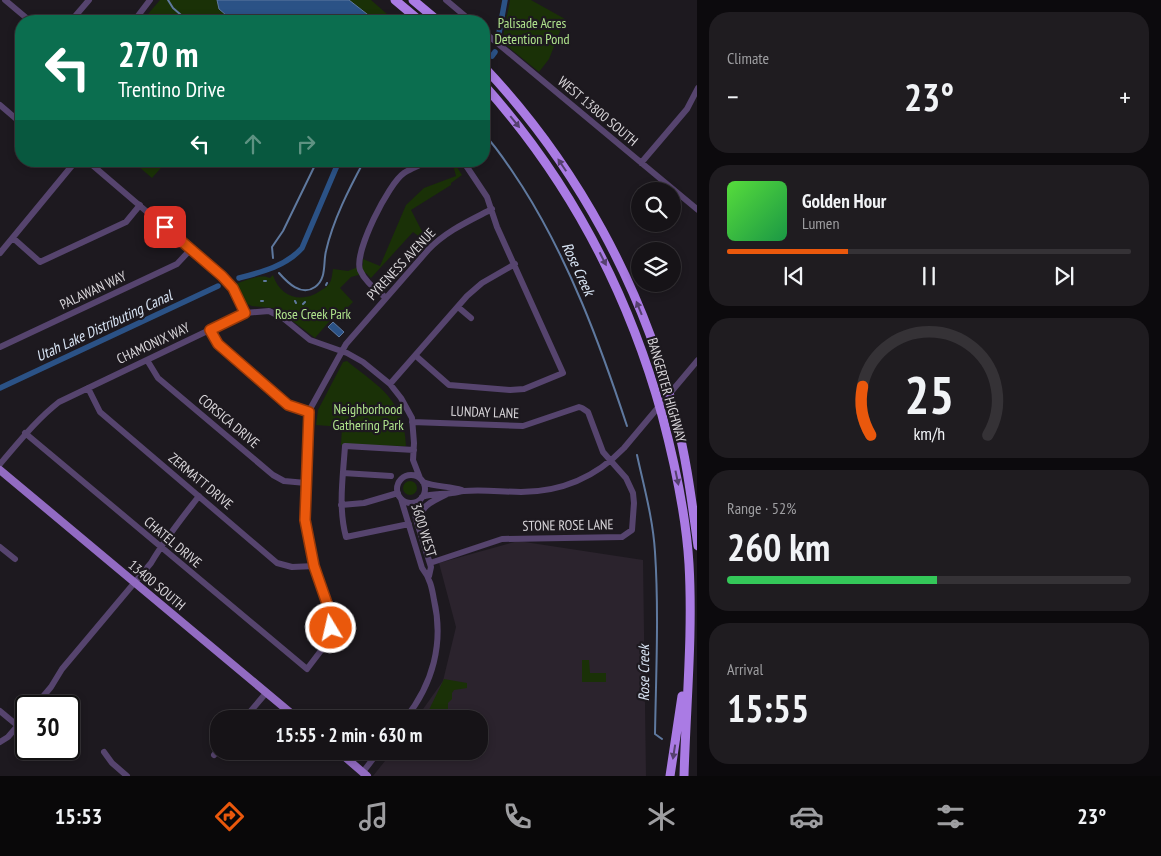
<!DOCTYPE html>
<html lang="en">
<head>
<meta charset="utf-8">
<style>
	body { margin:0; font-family:"PT Sans Narrow",sans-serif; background:#1f1c20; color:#f1f3f6; height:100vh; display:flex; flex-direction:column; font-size:19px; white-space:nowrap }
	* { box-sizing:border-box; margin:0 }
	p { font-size:16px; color:#9e9ea1 }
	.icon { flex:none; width:28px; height:28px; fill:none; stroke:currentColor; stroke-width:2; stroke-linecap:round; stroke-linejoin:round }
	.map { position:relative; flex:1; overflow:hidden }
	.sheet { display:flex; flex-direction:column; gap:12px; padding:12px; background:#0c0a0d; width:464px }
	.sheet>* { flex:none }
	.top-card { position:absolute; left:15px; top:15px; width:475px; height:152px; border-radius:20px; box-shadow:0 2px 8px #0003,0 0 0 1px #353236; background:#0b6e4f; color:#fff; overflow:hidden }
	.buttons { position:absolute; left:631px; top:182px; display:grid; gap:10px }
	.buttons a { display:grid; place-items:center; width:50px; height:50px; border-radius:50%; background:#161317; box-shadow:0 2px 8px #0003,0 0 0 1px #353236; font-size:25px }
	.speed { position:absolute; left:15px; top:695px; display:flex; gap:10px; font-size:25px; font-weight:700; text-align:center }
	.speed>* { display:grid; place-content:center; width:65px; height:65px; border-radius:50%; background:#161317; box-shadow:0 2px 8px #0003,0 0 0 1px #353236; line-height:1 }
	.speed .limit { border:2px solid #111; border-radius:8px; background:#fff; color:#111 }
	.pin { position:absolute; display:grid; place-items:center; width:42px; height:42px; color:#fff; margin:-21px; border-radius:10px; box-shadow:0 2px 8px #0006 }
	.me { position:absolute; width:55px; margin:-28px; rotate:351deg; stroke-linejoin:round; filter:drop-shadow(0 0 4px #0008) }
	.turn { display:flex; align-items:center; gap:18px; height:105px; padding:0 20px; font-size:22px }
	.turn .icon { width:65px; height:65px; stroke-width:2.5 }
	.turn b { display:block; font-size:35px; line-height:42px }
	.lanes { display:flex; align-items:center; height:48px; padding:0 20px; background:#0003; justify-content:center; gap:25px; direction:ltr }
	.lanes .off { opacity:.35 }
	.big { font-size:38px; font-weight:700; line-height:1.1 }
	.sheet .tile { flex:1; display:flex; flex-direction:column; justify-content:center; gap:8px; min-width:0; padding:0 18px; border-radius:20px; background:#1f1c20 }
	.sheet .dial { align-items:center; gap:0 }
	.dial svg { height:130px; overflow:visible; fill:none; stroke:#353236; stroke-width:7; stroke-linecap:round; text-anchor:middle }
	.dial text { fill:#f1f3f6; stroke:none }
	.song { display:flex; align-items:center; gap:15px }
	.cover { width:60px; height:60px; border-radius:8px; background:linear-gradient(135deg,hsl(110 70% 55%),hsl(140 70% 35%)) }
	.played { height:5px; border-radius:2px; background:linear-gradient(90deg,#ea580c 30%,#353236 30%) }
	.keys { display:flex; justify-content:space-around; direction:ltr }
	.heat { display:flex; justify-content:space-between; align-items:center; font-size:28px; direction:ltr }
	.charge { height:8px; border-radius:4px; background:linear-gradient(90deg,#34c759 52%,#353236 0) }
	.trip { position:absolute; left:210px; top:710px; width:278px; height:50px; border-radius:20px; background:#161317; box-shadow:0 2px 8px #0003,0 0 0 1px #353236; font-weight:700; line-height:50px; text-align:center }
	.dock { display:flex; height:80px; justify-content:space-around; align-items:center; background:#090809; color:#9e9ea1 }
	.dock .icon { width:35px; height:35px }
	.dock .current { color:#ea580c }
	.dock b { font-size:22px; color:#f1f3f6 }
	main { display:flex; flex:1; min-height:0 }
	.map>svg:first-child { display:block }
	.built { fill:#2b232d }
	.green { fill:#1a3107 }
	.water { fill:#2b5286; stroke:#5f799f }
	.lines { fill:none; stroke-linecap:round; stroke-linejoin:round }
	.stream { stroke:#5f799f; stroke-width:2 }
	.canal { stroke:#2b5286; stroke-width:5.5 }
	.minor { stroke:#56446e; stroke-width:6 }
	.major { stroke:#926bc2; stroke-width:8 }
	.highway { stroke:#aa7be4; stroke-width:9 }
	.oneway { fill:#55406e }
	.route-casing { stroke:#983908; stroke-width:12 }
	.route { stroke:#ea580c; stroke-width:9 }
	.labels { text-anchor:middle; stroke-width:4.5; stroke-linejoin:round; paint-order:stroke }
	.park-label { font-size:14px; fill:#afe38c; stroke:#1d191f }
	.street-label { font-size:14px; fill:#d8d5d9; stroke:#1d191f }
	.water-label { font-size:15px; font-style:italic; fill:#d9e5f5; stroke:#1d191f }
</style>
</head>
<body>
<main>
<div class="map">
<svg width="698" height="776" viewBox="0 0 698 776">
	<rect width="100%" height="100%" fill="#1d191f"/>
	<path class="built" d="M518,541L643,560L646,776H373L393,751H479V719H416L443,681L456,627L439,563Z"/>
	<path class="green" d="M160,0H371L395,21H142Z
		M510,0H531L565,19L549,59L539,72L502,42Z
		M132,161H167L152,178Z
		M455,164L462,175L451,183V185L411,210L428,243L413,232L371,278L366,273L351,277L340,288L353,302L336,319L333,317L315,338L281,312L273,308L252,306L247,304L235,284C245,281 261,273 270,278L273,275C280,297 301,304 320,291C323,289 327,287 329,284C332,280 332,275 333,269L348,271L363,265V259L380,266L406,205L424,188L456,176L453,165Z
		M347,361C380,388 404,399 406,446L341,445L342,427L316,425L318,410L343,362Z
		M403 488a7 7 0 1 1 14 0a7 7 0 1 1-14 0Z
		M582,660H589L590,673H606V682H582Z
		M444,679L467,683V688L454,690L452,693V699L448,703V719H428L426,716Z"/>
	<path class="water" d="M217,0H349L376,21H233L219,9Z
		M333,322L344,332L339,337L328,327Z"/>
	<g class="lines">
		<path class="stream" d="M168,0L173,8L188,21
			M484,134C499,150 510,168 522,186C569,260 600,344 627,426
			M273,258L272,247L283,231L317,161
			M279,273C287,282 301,297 315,287C327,279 323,262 326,251C333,220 349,189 364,161
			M264,281H266
			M326,285L327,283
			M261,301H263
			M295,301L296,303
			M303,304L305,302
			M637,455C644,487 653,519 655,552C659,612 656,674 655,734L662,739"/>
		<path class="canal" d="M499,33L505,0
			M492,56L495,52
			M239,278C262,272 286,266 302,248L339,161
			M0,388L218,286"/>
		<path class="minor" d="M5,0L30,21
			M446,0L471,21
			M71,21L89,0
			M134,21L150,0
			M484,32L698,210
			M0,105L21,123
			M74,161L91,164L222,276L233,289L245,313
			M641,163L687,109L698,88
			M13,238L40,262L126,222L140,205
			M0,253L75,162
			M386,298C377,290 365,282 360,270C354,252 388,184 404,173C411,168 421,165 428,161
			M458,307L471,318
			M210,330L218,345L288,405L309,411
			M0,347L177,264L191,249
			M416,356L449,385L510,390L524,389L563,373L497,227L487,197L463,161
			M147,360L158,378L273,475L284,481L306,483
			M390,384L467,296L482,283L515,264
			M88,388L100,412L277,563L292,567L315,566
			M412,422L523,426L579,407L582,408L588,412L603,452L626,478L633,493L634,503L632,530L622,537L502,539L430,563
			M25,433L307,669L326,644L331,628V612L315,566L305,520L309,411L346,344L428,250C446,231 469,221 492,209
			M0,464C19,442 36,420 59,402L245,313L269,311L283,318L310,340L347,353L363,362L390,384L401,398L412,418L414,443L413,460L420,478
			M343,473L391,476
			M397 489a14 14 0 1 1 28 0a14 14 0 1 1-28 0Z
			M423,482C435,487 449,486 462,490
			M422,497C433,493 441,495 452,493C456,493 460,491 464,491C483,489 502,492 521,492C562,492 596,477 624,448L698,360
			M401,499L422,568C430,578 432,588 434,600C444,643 433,684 405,719
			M420,500L415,512L416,519L431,567L429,576
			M341,505L364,503L398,493
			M409,524L346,537C338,507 343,477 345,446L414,450
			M423,532C418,505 426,505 447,494
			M0,547L15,559
			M35,706L51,687L62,669L151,563C165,539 182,518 199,496
			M0,711L18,726
			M244,719L266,693
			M0,742L8,737L26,716
			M104,752L112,763L127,776
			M214,755L219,749
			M363,772L379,751"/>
		<path class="major" d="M0,470L298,719
			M338,751L367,776"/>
		<path class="highway" d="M395,0L420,21
			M413,0L438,21
			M484,67C576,164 644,289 676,419C687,461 692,504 698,546
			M484,85C569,180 628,292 662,415C675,464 686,514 689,564C693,635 686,705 684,776
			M670,776L682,696"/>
	</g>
	<defs><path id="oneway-solid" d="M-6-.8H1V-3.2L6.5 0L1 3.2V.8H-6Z" transform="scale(1.25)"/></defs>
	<g class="oneway">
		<use href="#oneway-solid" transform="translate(515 122) rotate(51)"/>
		<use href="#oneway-solid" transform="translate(562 165) rotate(-124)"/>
		<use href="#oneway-solid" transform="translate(603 259) rotate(63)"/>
		<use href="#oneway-solid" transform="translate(639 308) rotate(-112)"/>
		<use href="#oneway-solid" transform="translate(677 478) rotate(78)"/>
		<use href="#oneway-solid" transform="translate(674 752) rotate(99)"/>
	</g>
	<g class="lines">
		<g class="route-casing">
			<path id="route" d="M165,227L222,276L233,288L245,313L210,330L218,344L288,405L309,412L305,520L314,566L330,612L331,628"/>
		</g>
		<use href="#route" class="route"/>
	</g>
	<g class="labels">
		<g class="park-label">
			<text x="532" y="28">Palisade Acres<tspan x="532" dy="16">Detention Pond</tspan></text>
			<text x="313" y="319">Rose Creek Park</text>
			<text x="368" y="414">Neighborhood<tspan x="368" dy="16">Gathering Park</tspan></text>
		</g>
		<g class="street-label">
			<text transform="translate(598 111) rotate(40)" y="5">WEST 13800 SOUTH</text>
			<text transform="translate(401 264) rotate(-47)" y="5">PYRENESS AVENUE</text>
			<text transform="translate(93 290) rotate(-25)" y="5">PALAWAN WAY</text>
			<text transform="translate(153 343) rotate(-25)" y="5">CHAMONIX WAY</text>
			<text transform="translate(667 390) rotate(74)" y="5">BANGERTER HIGHWAY</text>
			<text transform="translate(485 412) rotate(2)" y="5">LUNDAY LANE</text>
			<text transform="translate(229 421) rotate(40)" y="5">CORSICA DRIVE</text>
			<text transform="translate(201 481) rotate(40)" y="5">ZERMATT DRIVE</text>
			<text transform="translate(568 525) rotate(-1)" y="5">STONE ROSE LANE</text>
			<text transform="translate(424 530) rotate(73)" y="5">3600 WEST</text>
			<text transform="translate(173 542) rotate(40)" y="5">CHATEL DRIVE</text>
			<text transform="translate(157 585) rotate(40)" y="5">13400 SOUTH</text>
		</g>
		<g class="water-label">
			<text transform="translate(578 269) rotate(65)" y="5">Rose Creek</text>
			<text transform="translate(104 326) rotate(-25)" y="5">Utah Lake Distributing Canal</text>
			<text transform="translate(644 673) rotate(-90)" y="5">Rose Creek</text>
		</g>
	</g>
</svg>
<div class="buttons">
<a><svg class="icon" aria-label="search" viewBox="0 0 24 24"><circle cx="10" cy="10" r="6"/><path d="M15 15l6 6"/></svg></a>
<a><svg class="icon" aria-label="layers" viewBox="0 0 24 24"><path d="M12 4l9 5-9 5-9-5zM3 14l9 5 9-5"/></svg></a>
</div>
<div class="speed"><div class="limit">30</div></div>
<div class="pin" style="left:165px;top:227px;background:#d93025"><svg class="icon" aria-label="arrive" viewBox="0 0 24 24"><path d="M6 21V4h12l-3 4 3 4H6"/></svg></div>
<svg class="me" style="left:331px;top:628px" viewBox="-20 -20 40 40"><circle r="17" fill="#ea580c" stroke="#fff" stroke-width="3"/><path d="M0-11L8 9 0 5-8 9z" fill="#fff"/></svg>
<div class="trip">15:55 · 2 min · 630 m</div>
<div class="top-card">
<div class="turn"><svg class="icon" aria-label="left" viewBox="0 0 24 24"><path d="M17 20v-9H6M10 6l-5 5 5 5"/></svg><div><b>270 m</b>Trentino Drive</div></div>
<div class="lanes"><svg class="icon" aria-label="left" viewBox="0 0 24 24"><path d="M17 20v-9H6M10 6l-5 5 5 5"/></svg><svg class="icon off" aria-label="ahead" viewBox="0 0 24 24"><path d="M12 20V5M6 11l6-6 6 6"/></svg><svg class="icon off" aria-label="right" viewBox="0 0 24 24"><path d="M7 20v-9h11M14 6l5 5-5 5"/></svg></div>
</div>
</div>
<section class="sheet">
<div class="tile"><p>Climate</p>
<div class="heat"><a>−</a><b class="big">23°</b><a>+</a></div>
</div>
<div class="tile">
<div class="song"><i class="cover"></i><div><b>Golden Hour</b><p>Lumen</p></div></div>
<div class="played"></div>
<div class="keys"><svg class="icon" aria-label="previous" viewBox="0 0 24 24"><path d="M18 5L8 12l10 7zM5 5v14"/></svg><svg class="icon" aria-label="pause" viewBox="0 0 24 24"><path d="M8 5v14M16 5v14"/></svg><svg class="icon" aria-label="next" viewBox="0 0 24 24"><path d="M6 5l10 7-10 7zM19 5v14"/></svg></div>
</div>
<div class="tile dial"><svg viewBox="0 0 100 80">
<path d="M14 69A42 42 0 1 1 86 69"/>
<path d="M14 69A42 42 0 0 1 9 39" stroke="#ea580c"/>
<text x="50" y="56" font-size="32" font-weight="700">25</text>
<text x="50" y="72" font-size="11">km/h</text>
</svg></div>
<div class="tile"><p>Range · 52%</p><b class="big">260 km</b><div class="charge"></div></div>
<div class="tile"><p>Arrival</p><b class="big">15:55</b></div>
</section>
</main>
<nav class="dock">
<b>15:53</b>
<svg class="icon current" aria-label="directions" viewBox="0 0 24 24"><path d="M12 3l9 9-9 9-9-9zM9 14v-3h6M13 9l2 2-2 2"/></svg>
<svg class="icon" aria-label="music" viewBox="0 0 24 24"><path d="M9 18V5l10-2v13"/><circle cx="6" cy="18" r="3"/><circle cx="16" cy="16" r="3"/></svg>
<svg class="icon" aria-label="phone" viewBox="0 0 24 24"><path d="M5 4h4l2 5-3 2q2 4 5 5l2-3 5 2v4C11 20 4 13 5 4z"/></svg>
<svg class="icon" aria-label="climate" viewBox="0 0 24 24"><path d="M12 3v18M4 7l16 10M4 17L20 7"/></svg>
<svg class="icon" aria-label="car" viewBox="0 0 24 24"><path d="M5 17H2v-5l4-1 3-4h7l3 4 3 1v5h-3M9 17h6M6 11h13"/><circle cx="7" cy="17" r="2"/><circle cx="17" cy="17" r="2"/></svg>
<svg class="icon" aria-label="filters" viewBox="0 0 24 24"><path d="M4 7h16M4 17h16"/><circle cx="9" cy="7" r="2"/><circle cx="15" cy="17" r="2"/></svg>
<b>23°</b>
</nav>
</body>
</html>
